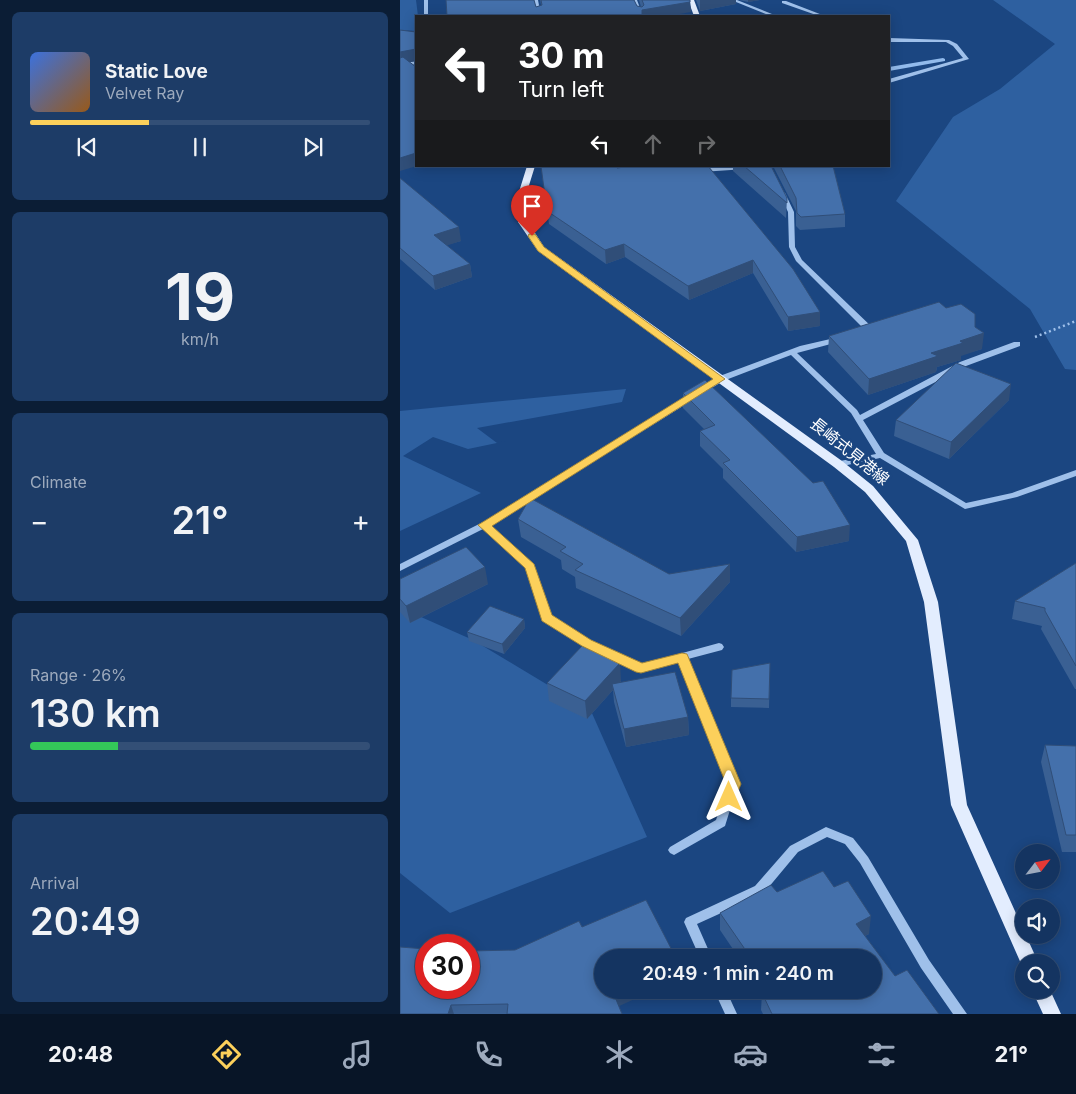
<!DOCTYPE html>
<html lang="en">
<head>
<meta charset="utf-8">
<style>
	body { margin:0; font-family:Inter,"Noto Sans JP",sans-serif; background:#1d3c67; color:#f1f3f6; height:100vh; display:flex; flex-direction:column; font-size:19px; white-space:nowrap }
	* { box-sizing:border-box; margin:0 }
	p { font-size:16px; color:#9daabd }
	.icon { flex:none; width:28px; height:28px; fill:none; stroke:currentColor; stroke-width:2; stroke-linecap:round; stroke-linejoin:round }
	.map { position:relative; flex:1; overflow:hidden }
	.sheet { display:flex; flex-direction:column; gap:12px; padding:12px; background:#0b1d35; width:400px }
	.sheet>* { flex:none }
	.guide { position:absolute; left:15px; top:15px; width:475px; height:152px; border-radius:0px; box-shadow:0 2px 12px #0003,0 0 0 1px #334f76; background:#202124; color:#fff; overflow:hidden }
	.needle { width:32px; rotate:58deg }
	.buttons { position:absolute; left:615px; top:844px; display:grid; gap:10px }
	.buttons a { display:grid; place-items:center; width:45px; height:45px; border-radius:50%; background:#143461; box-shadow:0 2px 12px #0003,0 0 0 1px #334f76; font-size:25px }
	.speed { position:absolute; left:15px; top:934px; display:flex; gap:10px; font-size:25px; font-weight:700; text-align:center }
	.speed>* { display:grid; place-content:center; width:65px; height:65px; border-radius:50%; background:#143461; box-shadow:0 2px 12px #0003,0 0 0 1px #334f76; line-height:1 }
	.speed .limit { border:8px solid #d22; background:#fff; color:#111 }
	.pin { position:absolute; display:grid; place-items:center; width:42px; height:42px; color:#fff; margin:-51px -21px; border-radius:50% 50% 50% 0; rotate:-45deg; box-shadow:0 0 5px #0007 }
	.pin .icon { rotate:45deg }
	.me { position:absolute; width:55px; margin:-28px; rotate:0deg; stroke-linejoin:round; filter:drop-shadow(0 0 4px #0008) }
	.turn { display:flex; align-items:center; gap:18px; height:105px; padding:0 20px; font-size:22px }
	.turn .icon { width:65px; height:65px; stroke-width:2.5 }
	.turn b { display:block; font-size:35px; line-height:42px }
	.lanes { display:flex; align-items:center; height:48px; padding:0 20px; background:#0003; justify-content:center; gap:25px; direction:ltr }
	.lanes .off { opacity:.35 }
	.big { font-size:38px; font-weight:600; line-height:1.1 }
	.sheet .tile { flex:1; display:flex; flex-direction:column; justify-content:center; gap:8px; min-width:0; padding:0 18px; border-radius:8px; background:#1d3c67 }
	.sheet .dial { align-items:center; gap:0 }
	.dial b { font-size:65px; line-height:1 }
	.song { display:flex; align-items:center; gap:15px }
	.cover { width:60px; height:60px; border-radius:8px; background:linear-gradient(135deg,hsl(220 70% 55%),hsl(30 70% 35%)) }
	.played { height:5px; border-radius:2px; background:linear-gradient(90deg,#fcd05b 35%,#334f76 35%) }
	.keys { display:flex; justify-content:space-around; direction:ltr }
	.heat { display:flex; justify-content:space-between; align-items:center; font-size:28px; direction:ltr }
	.charge { height:8px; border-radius:4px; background:linear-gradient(90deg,#34c759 26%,#334f76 0) }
	.trip { position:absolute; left:194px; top:949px; width:288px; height:50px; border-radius:25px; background:#143461; box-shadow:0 2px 12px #0003,0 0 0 1px #334f76; font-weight:600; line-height:50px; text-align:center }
	.tab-bar { display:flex; height:80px; justify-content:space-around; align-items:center; background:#081527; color:#9daabd }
	.tab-bar .icon { width:35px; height:35px }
	.tab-bar .on { color:#fcd05b }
	.tab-bar b { font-size:22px; color:#f1f3f6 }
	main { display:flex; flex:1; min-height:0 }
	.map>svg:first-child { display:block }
	.green { fill:#2e60a0 }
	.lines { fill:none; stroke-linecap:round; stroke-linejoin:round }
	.stream { fill:#92bbec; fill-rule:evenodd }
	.path { stroke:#9fc0ea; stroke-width:2.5; stroke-dasharray:2 3; stroke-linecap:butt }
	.minor { fill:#9fc0ea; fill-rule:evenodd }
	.major { fill:#e3edfe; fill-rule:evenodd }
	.wall { fill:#3a6093 }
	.shaded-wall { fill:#304e78 }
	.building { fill:#4470ab; stroke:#304e78 }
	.route { fill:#fcd05b; stroke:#a4873b }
	.labels { text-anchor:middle; stroke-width:5; stroke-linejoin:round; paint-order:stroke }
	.street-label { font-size:16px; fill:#fff; stroke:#1b4681 }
</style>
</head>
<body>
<main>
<section class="sheet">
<div class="tile">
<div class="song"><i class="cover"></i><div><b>Static Love</b><p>Velvet Ray</p></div></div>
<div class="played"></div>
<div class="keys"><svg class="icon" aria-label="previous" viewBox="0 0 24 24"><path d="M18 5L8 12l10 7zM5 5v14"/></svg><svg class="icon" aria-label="pause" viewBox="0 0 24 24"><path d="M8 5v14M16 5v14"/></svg><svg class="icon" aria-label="next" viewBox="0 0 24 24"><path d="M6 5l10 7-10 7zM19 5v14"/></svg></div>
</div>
<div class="tile dial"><b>19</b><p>km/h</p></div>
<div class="tile"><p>Climate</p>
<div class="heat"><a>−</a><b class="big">21°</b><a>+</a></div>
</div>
<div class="tile"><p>Range · 26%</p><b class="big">130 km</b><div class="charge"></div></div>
<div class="tile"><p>Arrival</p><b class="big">20:49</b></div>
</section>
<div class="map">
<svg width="676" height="1014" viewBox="0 0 676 1014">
	<rect width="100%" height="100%" fill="#1b4681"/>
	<path class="green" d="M0,0H16L18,16H16V31L0,30Z
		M593,0H676V370L665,369L630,309L496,201L553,117L600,89L655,44Z
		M226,389L222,402L77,428L97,443L131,436L68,449L33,437L3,456L81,493L0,531V411Z
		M0,611L12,613L73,640L191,711L247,837L50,913L0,873Z"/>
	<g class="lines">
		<path class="stream" d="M543,58L545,59V61L489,71V67Z"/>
		<path class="path" d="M635,337L676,321"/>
		<path class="minor" d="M24,0H28V16H24Z
			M134,0H138L141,16H137Z
			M233,0H237L243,16H239Z
			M331,0H337L377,16H371Z
			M382,1H386L425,16H419L382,3Z
			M489,38L549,40L557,44L569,59L489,83V79L563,58L553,46L546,42H489Z
			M16,61V64L0,68V64Z
			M330,166H364L361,168L301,172L298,170L301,168Z
			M382,191L385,193L394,212L395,247L402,260L474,329V333H468L396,261L389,247L388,212L379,193Z
			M439,337H442V341L397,353L457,410L460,415L560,362L614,342H620V346L566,366L463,420L484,453L566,503L612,493L676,470V476L617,497L565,509L480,458L438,467L435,466L434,464L435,462L476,454L451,413L391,355L323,381L90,526L133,565L150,616L189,640L242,664L319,643L322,644L324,647L322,650L288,659L338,784L325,826L274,855L270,853L268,850L270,847L316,820L328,784L279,661L241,672L183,646L143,620L126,568L83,529L0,571V564L87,520L317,377L400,346Z
			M426,827L453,838L468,857L529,960L567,1014H553L521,968L460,863L445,844L427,837L398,852L363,894L297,924L312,958H300L284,922L286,918L355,886L390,846Z
			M314,990H326L337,1014H325Z"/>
		<path class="major" d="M288,0H294L300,16H294Z
			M127,166H135L126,195L128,222L144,247L442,461L473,486L518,540L538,602L567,805L638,962H624L623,968L551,805L524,602L506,541L465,492L434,467L138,251L118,222V195Z
			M632,990H650L661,1014H643Z"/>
	</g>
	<path class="wall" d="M140,0H234L237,6L241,7L239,0H290L291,12L136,7L141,5Z
		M296,0H336V4L300,11Z
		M339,0H360L348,2Z
		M141,166H308L420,312V326L388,331L353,273L289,300L225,257L206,264L149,224Z
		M333,166H371L387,198L386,218L333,171Z
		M373,166H433L445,214V227L400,230L396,226V211Z
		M0,178L61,241L46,245L70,264L72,277L35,290L0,259Z
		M546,308L575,327L582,349L561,355V360L537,367L536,372L468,395L428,352L429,336Z
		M283,393L449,541L396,552L323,478V469L300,446V431L304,429L283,408Z
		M609,400L549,459L494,436L496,420Z
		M118,519L269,574L330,582L281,636L176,588L175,577L162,569L161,560L121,537Z
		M676,563V689H675L641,629L642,626L612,619L615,601Z
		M0,579L88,584L10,623L0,612Z
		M124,619L125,628L104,654L69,641L67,632Z
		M370,663L369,708L331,707V698Z
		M221,681L220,683L288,717L289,735L226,747L214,702L213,690L187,719L149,701L147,683Z
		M645,745L676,746V852H662L641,762Z
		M434,887L469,934L465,936L495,976L539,1014H363L361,1010L362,993H363L361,990H472V958H339L320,930V913L377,892Z
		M0,947L219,1006L222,1014H0Z"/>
	<path class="shaded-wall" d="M300,0H336V4L300,11Z
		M348,0H360L348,2Z
		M290,2L291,12L269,16H242V10Z
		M16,49V61L0,64V52Z
		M16,153L17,166L0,171V158Z
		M213,166H262L218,173Z
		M59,227L61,241L36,249L34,235Z
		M224,244L225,257L206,264L205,250Z
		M353,260V273L289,300L288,286Z
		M70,264L72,277L35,290L33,276Z
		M420,312V326L388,331V317Z
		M584,333L582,349L561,356V360L537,367L536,372L468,395L469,379L531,353L560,341Z
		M611,384L609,400L549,459L551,442Z
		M450,525L449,541L396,552L397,537Z
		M330,564V582L281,636L280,618Z
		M85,567L88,584L10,623L6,606Z
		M124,619L125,628L104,654L102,644Z
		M220,663L221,681L214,689L212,684L213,690L187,719L185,701Z
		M288,717L289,735L226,747L224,729Z
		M471,916L469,934L454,941L456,924Z
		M217,990H254L215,1008L213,992Z
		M51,1005L54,1014H48Z"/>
	<path class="building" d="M46,0H134L136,7L142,5L141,0H234L237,6L242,7L244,5L242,0H290V2L242,10V16H47Z
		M0,30L16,32V49L0,52Z
		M3,57L16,67V153L0,158V58Z
		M141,166H215L217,168L232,166H308L393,269L420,312L388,317L353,260L288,286L224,244L205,250L147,211Z
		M344,166H371L387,198V203Z
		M380,166H433L445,214L401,217L397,213L396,198Z
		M0,178L59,227L34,235L70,264L33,276L0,248Z
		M539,302L546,308L561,304L575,314V327L584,333L560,341L563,343L531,353L538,356L469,379L429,336Z
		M556,363L611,384L551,442L496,420Z
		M305,380L413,483L423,481L450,525L397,537L323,463L330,460L300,431L315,425L283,393Z
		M130,498L269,574L330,564L280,618L175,570L183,564L160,551L166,547L118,519Z
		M66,547L85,567L6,606L0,599V579Z
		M676,563V666L645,611V608L615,601Z
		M90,606L124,619L102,644L67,632Z
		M182,646L220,663L185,701L147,683Z
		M370,663L369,699L331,698L332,670Z
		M275,672L288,717L224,729L212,684Z
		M645,745L676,746V835H666Z
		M423,871L434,887L448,881L471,916L456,924L495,976L507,970L539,1014H372L362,993L370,990H472V958H351L320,913L371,885L377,892Z
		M246,900L276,958H202V990H217L213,992L222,1014H107L108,1004L51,1005L48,1014H0V947L26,949V988H69V951L115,950L179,921L182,927Z"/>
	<path class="route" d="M129,234H135L144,247L325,379L92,526L134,564L152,615L191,640L242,663L282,653L287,654L341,784L334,801H324L322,797L326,784L278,663L241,673L236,672L182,646L142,621L125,568L78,525L313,379L138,251L128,236Z"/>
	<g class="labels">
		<g class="street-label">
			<text transform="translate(450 451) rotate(39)" y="6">長崎式見港線</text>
		</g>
	</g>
</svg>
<div class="buttons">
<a><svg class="needle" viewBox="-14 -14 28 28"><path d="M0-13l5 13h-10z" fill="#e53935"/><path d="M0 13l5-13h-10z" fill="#9daabd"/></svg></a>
<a><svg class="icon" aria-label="sound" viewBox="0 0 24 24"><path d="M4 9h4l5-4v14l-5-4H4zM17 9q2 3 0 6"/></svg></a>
<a><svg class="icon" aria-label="search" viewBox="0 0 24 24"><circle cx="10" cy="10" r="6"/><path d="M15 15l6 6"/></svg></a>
</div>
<div class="speed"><div class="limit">30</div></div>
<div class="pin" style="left:132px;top:236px;background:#d93025"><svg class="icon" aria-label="arrive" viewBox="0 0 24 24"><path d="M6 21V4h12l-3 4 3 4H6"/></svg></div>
<svg class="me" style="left:329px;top:797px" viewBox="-20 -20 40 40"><path d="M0-17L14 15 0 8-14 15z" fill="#fcd05b" stroke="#fff" stroke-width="4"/></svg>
<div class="trip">20:49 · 1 min · 240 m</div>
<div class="guide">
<div class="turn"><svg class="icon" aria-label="left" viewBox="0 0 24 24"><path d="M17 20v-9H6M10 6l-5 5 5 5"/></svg><div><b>30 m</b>Turn left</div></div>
<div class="lanes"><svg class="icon" aria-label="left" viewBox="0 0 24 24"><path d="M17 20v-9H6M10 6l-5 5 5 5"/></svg><svg class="icon off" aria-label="ahead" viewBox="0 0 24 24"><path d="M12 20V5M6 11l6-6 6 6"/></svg><svg class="icon off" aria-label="right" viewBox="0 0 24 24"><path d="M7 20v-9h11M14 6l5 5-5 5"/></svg></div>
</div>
</div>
</main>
<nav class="tab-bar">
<b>20:48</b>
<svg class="icon on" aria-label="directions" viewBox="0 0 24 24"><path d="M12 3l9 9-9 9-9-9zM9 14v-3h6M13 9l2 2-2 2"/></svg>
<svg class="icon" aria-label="music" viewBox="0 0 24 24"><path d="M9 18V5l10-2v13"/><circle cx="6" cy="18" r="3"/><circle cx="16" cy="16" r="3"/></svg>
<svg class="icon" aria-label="phone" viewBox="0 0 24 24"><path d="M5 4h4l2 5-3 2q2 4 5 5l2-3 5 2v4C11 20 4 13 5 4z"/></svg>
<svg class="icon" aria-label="climate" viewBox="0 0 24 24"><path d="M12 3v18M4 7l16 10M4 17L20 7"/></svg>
<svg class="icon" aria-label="car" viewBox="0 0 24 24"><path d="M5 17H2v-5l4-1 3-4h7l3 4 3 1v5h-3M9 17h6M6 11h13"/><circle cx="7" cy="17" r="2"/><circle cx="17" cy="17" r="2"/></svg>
<svg class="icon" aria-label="filters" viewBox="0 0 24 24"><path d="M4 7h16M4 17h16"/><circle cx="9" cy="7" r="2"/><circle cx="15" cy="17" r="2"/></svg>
<b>21°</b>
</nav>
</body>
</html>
